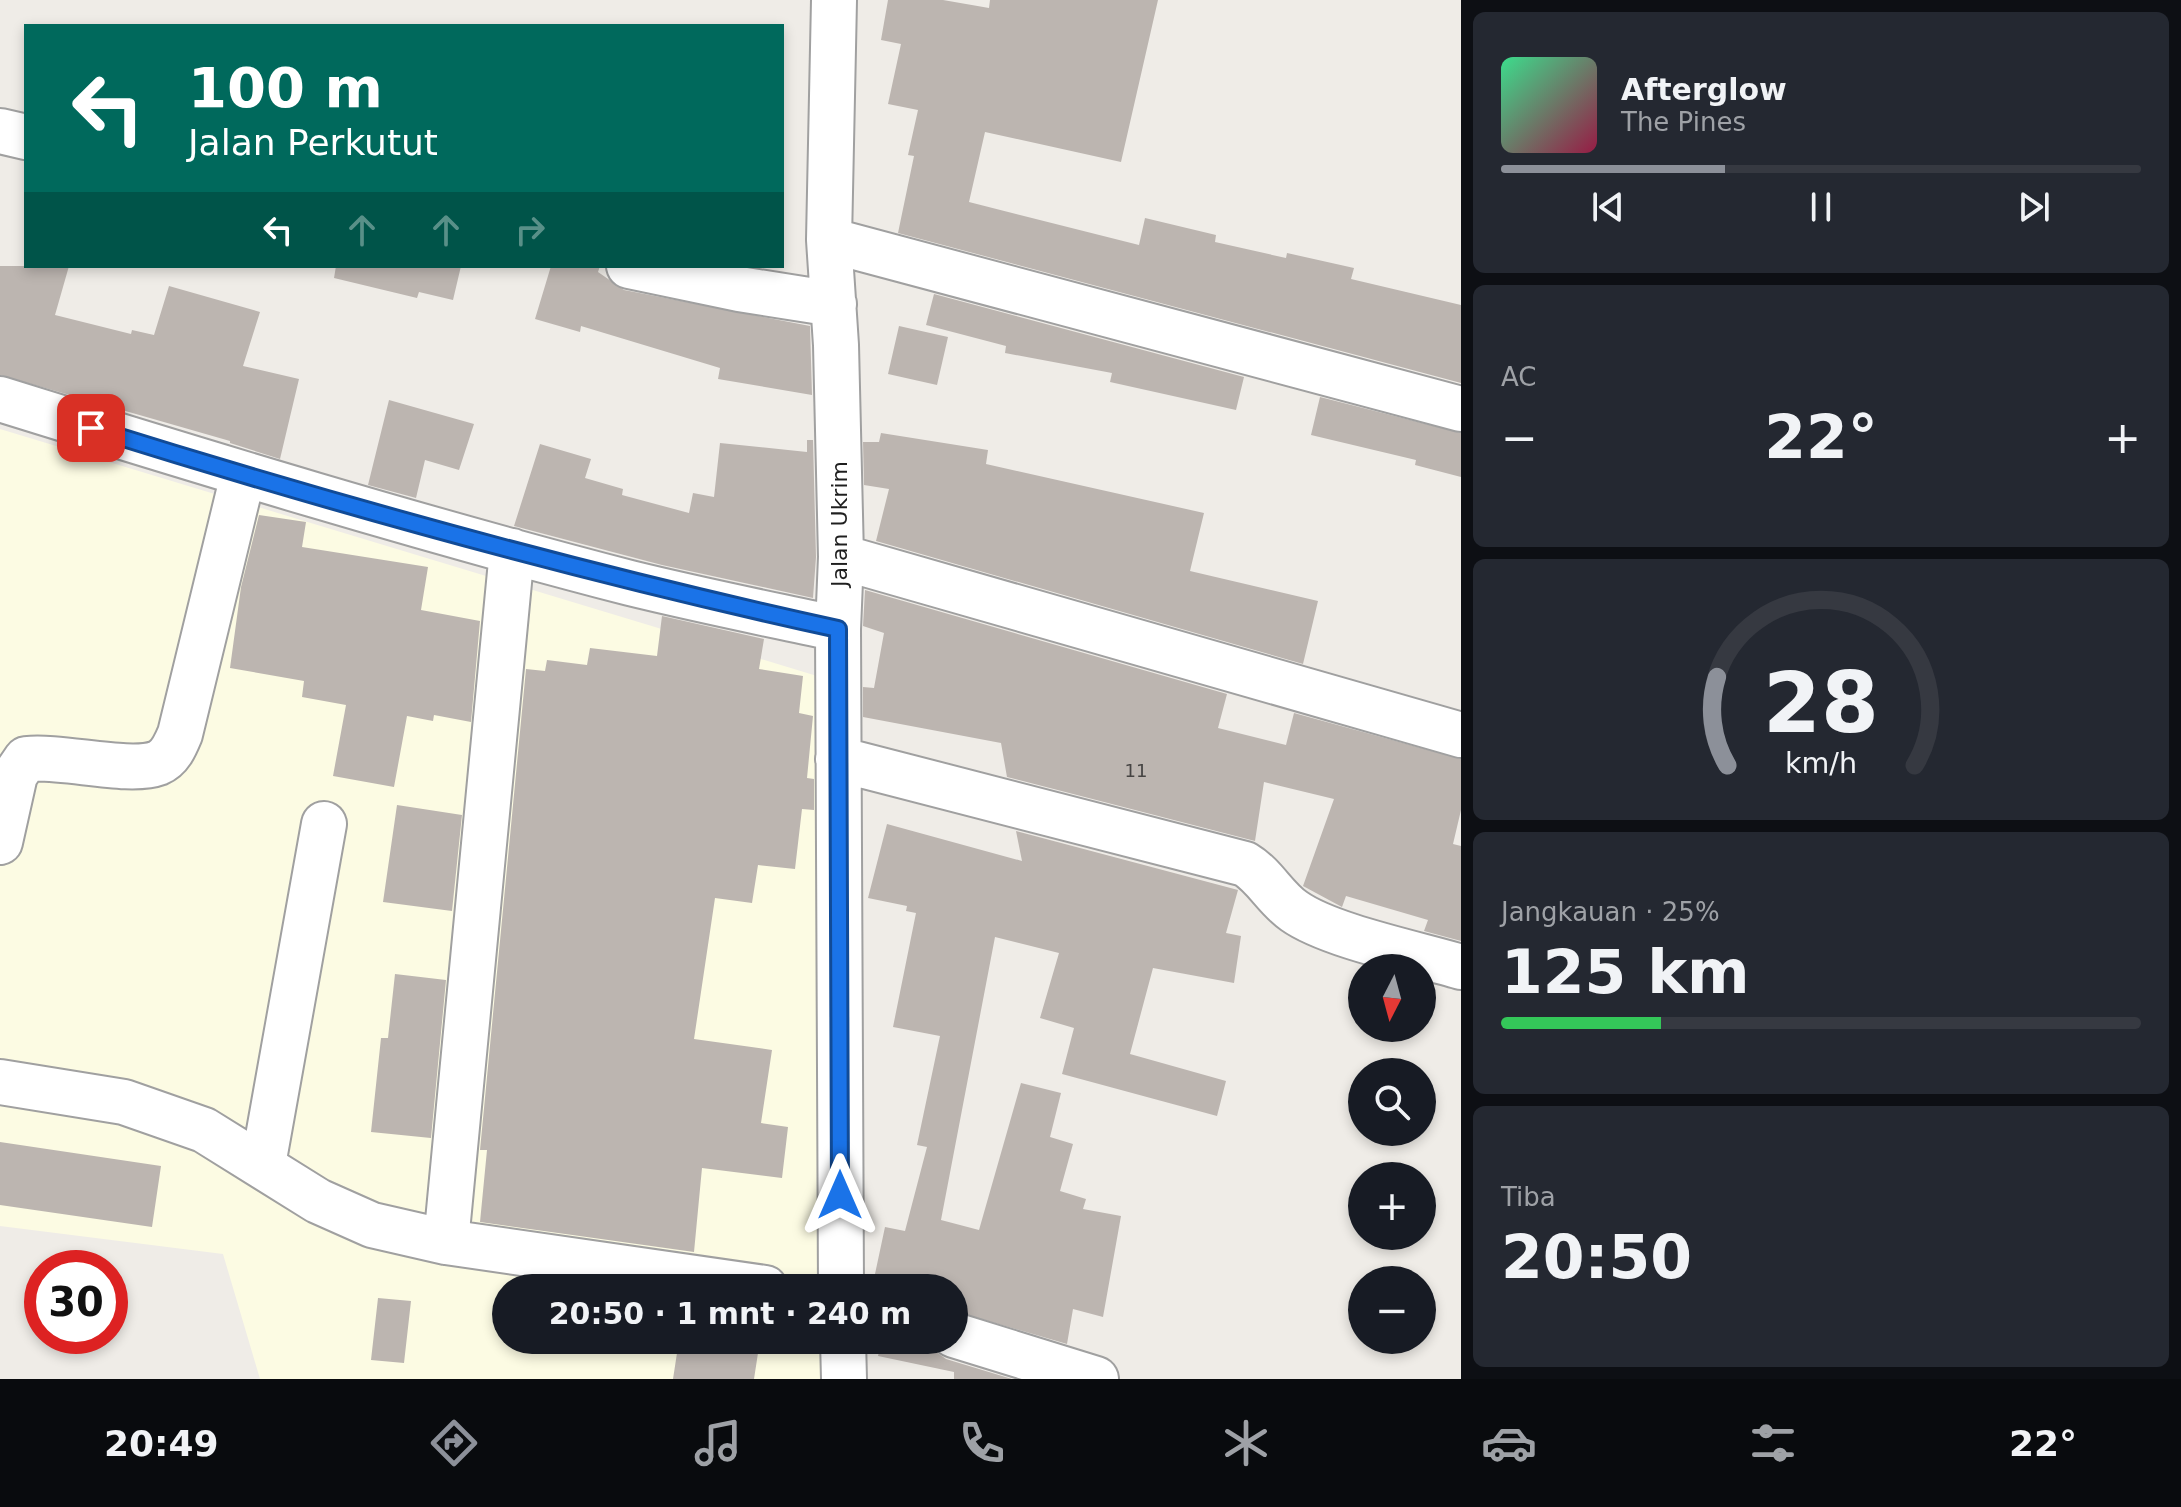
<!DOCTYPE html>
<html lang="id">
<head>
<meta charset="utf-8">
<style>
	body { margin:0; font-family:"DejaVu Sans",sans-serif; background:#242831; color:#f1f3f6; height:100vh; display:flex; flex-direction:column; font-size:30px; white-space:nowrap }
	* { box-sizing:border-box; margin:0 }
	p { font-size:26px; color:#9ea1a6 }
	.icon { flex:none; width:44px; height:44px; fill:none; stroke:currentColor; stroke-width:2; stroke-linecap:round; stroke-linejoin:round }
	.map { position:relative; flex:1; overflow:hidden }
	.drawer { display:flex; flex-direction:column; gap:12px; padding:12px; background:#0d0f14; width:720px }
	.drawer>* { flex:none }
	.guide { position:absolute; left:24px; top:24px; width:760px; height:244px; border-radius:0px; box-shadow:0 4px 12px #0003; background:#00695c; color:#fff; overflow:hidden }
	.needle { width:52px; rotate:186deg }
	.tools { position:absolute; left:1348px; top:954px; display:grid; gap:16px }
	.tools a { display:grid; place-items:center; width:88px; height:88px; border-radius:50%; background:#171b24; box-shadow:0 4px 12px #0003; font-size:40px }
	.speed { position:absolute; left:24px; top:1250px; display:flex; gap:16px; font-size:40px; font-weight:700; text-align:center }
	.speed>* { display:grid; place-content:center; width:104px; height:104px; border-radius:50%; background:#171b24; box-shadow:0 4px 12px #0003; line-height:1 }
	.speed .limit { border:12px solid #d22; background:#fff; color:#111 }
	.pin { position:absolute; display:grid; place-items:center; width:68px; height:68px; color:#fff; margin:-34px; border-radius:16px; box-shadow:0 4px 12px #0006 }
	.me { position:absolute; width:88px; margin:-44px; rotate:0deg; stroke-linejoin:round; filter:drop-shadow(0 0 6px #0008) }
	.turn { display:flex; align-items:center; gap:28px; height:168px; padding:0 32px; font-size:36px }
	.turn .icon { width:104px; height:104px; stroke-width:2.5 }
	.turn b { display:block; font-size:56px; line-height:68px }
	.lanes { display:flex; align-items:center; height:76px; padding:0 32px; background:#0003; justify-content:center; gap:40px; direction:ltr }
	.lanes .off { opacity:.35 }
	.big { font-size:60px; font-weight:600; line-height:1.1 }
	.drawer .tile { flex:1; display:flex; flex-direction:column; justify-content:center; gap:12px; min-width:0; padding:0 28px; border-radius:12px; background:#242831 }
	.drawer .dial { align-items:center; gap:0 }
	.dial svg { height:208px; overflow:visible; fill:none; stroke:#363941; stroke-width:7; stroke-linecap:round; text-anchor:middle }
	.dial text { fill:#f1f3f6; stroke:none }
	.song { display:flex; align-items:center; gap:24px }
	.cover { width:96px; height:96px; border-radius:12px; background:linear-gradient(135deg,hsl(150 70% 55%),hsl(340 70% 35%)) }
	.played { height:8px; border-radius:4px; background:linear-gradient(90deg,#8c9099 35%,#363941 35%) }
	.keys { display:flex; justify-content:space-around; direction:ltr }
	.heat { display:flex; justify-content:space-between; align-items:center; font-size:44px; direction:ltr }
	.charge { height:12px; border-radius:6px; background:linear-gradient(90deg,#34c759 25%,#363941 0) }
	.trip { position:absolute; left:492px; top:1274px; width:476px; height:80px; border-radius:40px; background:#171b24; box-shadow:0 4px 12px #0003; font-weight:600; line-height:80px; text-align:center }
	.dock { display:flex; height:128px; justify-content:space-around; align-items:center; background:#090b0e; color:#9ea1a6 }
	.dock .icon { width:56px; height:56px }
	.dock .selected { color:#8c9099 }
	.dock b { font-size:36px; color:#f1f3f6 }
	main { display:flex; flex:1; min-height:0 }
	.map>svg:first-child { display:block }
	.education { fill:#fcfbe3 }
	.building { fill:#bcb5b0 }
	.lines { fill:none; stroke-linecap:round; stroke-linejoin:round }
	.minor-casing { stroke:#a0a0a0; stroke-width:48 }
	.minor { stroke:#fff; stroke-width:44 }
	.route-casing { stroke:#114b97; stroke-width:20 }
	.route { stroke:#1a73e8; stroke-width:14 }
	.labels { text-anchor:middle; stroke-width:8; stroke-linejoin:round; paint-order:stroke }
	.number-label { font-size:18px; fill:#464443 }
	.street-label { font-size:22px; fill:#1f1f1f; stroke:#fff }
</style>
</head>
<body>
<main>
<div class="map">
<svg width="1461" height="1379" viewBox="0 0 1461 1379">
	<rect width="100%" height="100%" fill="#efece7"/>
	<path class="education" d="M0,429L817,676L826,1288H506V1340H826L827,1379H260L223,1254L0,1226Z"/>
	<path class="building" d="M888,0H943L989,8L990,0H1158L1121,162L985,132L969,202L1139,245L1145,218L1216,235L1215,242L1286,258L1287,253L1354,268L1351,279L1461,305V383L898,233L914,156L908,155L918,110L888,104L901,44L881,40Z
		M0,266H69L55,315L131,334L132,330L154,335L169,286L260,312L243,366L299,379L280,459L230,443V441L0,375Z
		M336,266H461L453,300L419,292L417,298L334,278Z
		M551,266H600L598,272L624,290L810,326L812,395L718,379L720,368L581,326L580,332L535,319Z
		M934,294L1244,377L1236,410L1110,382L1112,373L1005,353L1006,346L926,325Z
		M899,326L948,337L937,385L888,374Z
		M1320,397L1461,433V477L1415,465L1416,460L1311,435Z
		M389,400L474,424L459,470L425,460L416,498L368,485Z
		M881,433L988,450L986,464L1204,513L1190,571L1318,601L1303,664L876,541L889,489L864,485L863,442H879Z
		M807,440H813L816,557L813,598L662,565L514,526L540,444L591,459L585,478L623,489L622,495L689,513L693,493L714,497L720,443L807,452Z
		M259,515L306,522L302,547L428,567L421,610L480,621L471,722L434,715L433,721L407,716L394,787L333,776L346,705L302,697L304,681L230,668L241,587Z
		M865,590L1227,694L1218,728L1286,745L1294,713L1461,759V810L1453,844L1461,846V941L1424,931L1428,920L1346,896L1342,907L1303,886L1334,799L1264,782L1255,841L1007,777L1001,743L863,717V687L874,688L884,633L863,626Z
		M662,616L764,639L759,669L803,676L799,713L813,716L807,778L814,779V810L802,809L795,869L758,865L752,903L715,898L694,1039L772,1050L761,1123L788,1127L782,1178L702,1168L694,1252L480,1222L487,1150H480L526,669L545,671L547,660L587,665L590,648L657,656Z
		M397,805L462,815L452,911L383,902Z
		M887,824L1022,861L1016,831L1238,890L1226,933L1241,936L1234,983L1153,968L1130,1054L1226,1081L1217,1116L1062,1074L1074,1028L1040,1018L1059,953L995,937L941,1220L979,1230L1021,1083L1061,1093L1050,1137L1073,1144L1060,1191L1086,1199L1083,1209L1121,1216L1103,1317L1073,1309L1067,1344L954,1311V1288H872L885,1227L905,1231L927,1147L917,1145L940,1036L893,1027L916,913L906,911L907,906L868,898Z
		M395,974L446,980L431,1138L371,1132L381,1038H388Z
		M0,1142L161,1166L152,1227L0,1205Z
		M378,1298L411,1301L404,1363L371,1360Z
		M679,1340H760L754,1379H673Z
		M882,1340H930L935,1351L946,1359L1012,1379H954V1372L878,1356Z"/>
	<g class="lines">
		<g class="minor-casing">
			<path id="minor" d="M834,0L829,240L836,345L841,557L838,629L841,1288
				M0,131L26,137
				M829,240L1461,409
				M629,266L739,289L834,304
				M0,399C209,464 418,528 630,583C699,600 769,614 838,629
				M841,557L1461,735
				M838,759L1245,864C1265,876 1275,898 1294,911C1329,936 1418,954 1461,967
				M0,842L15,775L26,759C62,755 129,774 158,763C170,758 175,746 180,734L243,475
				M0,1082L124,1102L204,1130L318,1201L372,1225L446,1242L765,1288
				M263,1165L324,824
				M446,1242L512,551
				M954,1335L1096,1379
				M843,1340L844,1379"/>
		</g>
		<use href="#minor" class="minor"/>
	</g>
	<g class="lines">
		<g class="route-casing">
			<path id="route" d="M91,428C337,505 586,574 838,629L840,1195"/>
		</g>
		<use href="#route" class="route"/>
	</g>
	<g class="labels">
		<g class="number-label">
			<text x="1136" y="777">11</text>
		</g>
		<g class="street-label">
			<text transform="translate(839 524) rotate(-90)" y="8">Jalan Ukrim</text>
		</g>
	</g>
</svg>
<div class="tools">
<a><svg class="needle" viewBox="-14 -14 28 28"><path d="M0-13l5 13h-10z" fill="#e53935"/><path d="M0 13l5-13h-10z" fill="#9ea1a6"/></svg></a>
<a><svg class="icon" aria-label="search" viewBox="0 0 24 24"><circle cx="10" cy="10" r="6"/><path d="M15 15l6 6"/></svg></a>
<a>+</a>
<a>−</a>
</div>
<div class="speed"><div class="limit">30</div></div>
<div class="pin" style="left:91px;top:428px;background:#d93025"><svg class="icon" aria-label="arrive" viewBox="0 0 24 24"><path d="M6 21V4h12l-3 4 3 4H6"/></svg></div>
<svg class="me" style="left:840px;top:1195px" viewBox="-20 -20 40 40"><path d="M0-17L14 15 0 8-14 15z" fill="#1a73e8" stroke="#fff" stroke-width="4"/></svg>
<div class="trip">20:50 · 1 mnt · 240 m</div>
<div class="guide">
<div class="turn"><svg class="icon" aria-label="left" viewBox="0 0 24 24"><path d="M17 20v-9H6M10 6l-5 5 5 5"/></svg><div><b>100 m</b>Jalan Perkutut</div></div>
<div class="lanes"><svg class="icon" aria-label="left" viewBox="0 0 24 24"><path d="M17 20v-9H6M10 6l-5 5 5 5"/></svg><svg class="icon off" aria-label="ahead" viewBox="0 0 24 24"><path d="M12 20V5M6 11l6-6 6 6"/></svg><svg class="icon off" aria-label="ahead" viewBox="0 0 24 24"><path d="M12 20V5M6 11l6-6 6 6"/></svg><svg class="icon off" aria-label="right" viewBox="0 0 24 24"><path d="M7 20v-9h11M14 6l5 5-5 5"/></svg></div>
</div>
</div>
<section class="drawer">
<div class="tile">
<div class="song"><i class="cover"></i><div><b>Afterglow</b><p>The Pines</p></div></div>
<div class="played"></div>
<div class="keys"><svg class="icon" aria-label="previous" viewBox="0 0 24 24"><path d="M18 5L8 12l10 7zM5 5v14"/></svg><svg class="icon" aria-label="pause" viewBox="0 0 24 24"><path d="M8 5v14M16 5v14"/></svg><svg class="icon" aria-label="next" viewBox="0 0 24 24"><path d="M6 5l10 7-10 7zM19 5v14"/></svg></div>
</div>
<div class="tile"><p>AC</p>
<div class="heat"><a>−</a><b class="big">22°</b><a>+</a></div>
</div>
<div class="tile dial"><svg viewBox="0 0 100 80">
<path d="M14 69A42 42 0 1 1 86 69"/>
<path d="M14 69A42 42 0 0 1 10 35" stroke="#8c9099"/>
<text x="50" y="56" font-size="32" font-weight="700">28</text>
<text x="50" y="72" font-size="11">km/h</text>
</svg></div>
<div class="tile"><p>Jangkauan · 25%</p><b class="big">125 km</b><div class="charge"></div></div>
<div class="tile"><p>Tiba</p><b class="big">20:50</b></div>
</section>
</main>
<nav class="dock">
<b>20:49</b>
<svg class="icon selected" aria-label="directions" viewBox="0 0 24 24"><path d="M12 3l9 9-9 9-9-9zM9 14v-3h6M13 9l2 2-2 2"/></svg>
<svg class="icon" aria-label="music" viewBox="0 0 24 24"><path d="M9 18V5l10-2v13"/><circle cx="6" cy="18" r="3"/><circle cx="16" cy="16" r="3"/></svg>
<svg class="icon" aria-label="phone" viewBox="0 0 24 24"><path d="M5 4h4l2 5-3 2q2 4 5 5l2-3 5 2v4C11 20 4 13 5 4z"/></svg>
<svg class="icon" aria-label="climate" viewBox="0 0 24 24"><path d="M12 3v18M4 7l16 10M4 17L20 7"/></svg>
<svg class="icon" aria-label="car" viewBox="0 0 24 24"><path d="M5 17H2v-5l4-1 3-4h7l3 4 3 1v5h-3M9 17h6M6 11h13"/><circle cx="7" cy="17" r="2"/><circle cx="17" cy="17" r="2"/></svg>
<svg class="icon" aria-label="filters" viewBox="0 0 24 24"><path d="M4 7h16M4 17h16"/><circle cx="9" cy="7" r="2"/><circle cx="15" cy="17" r="2"/></svg>
<b>22°</b>
</nav>
</body>
</html>
